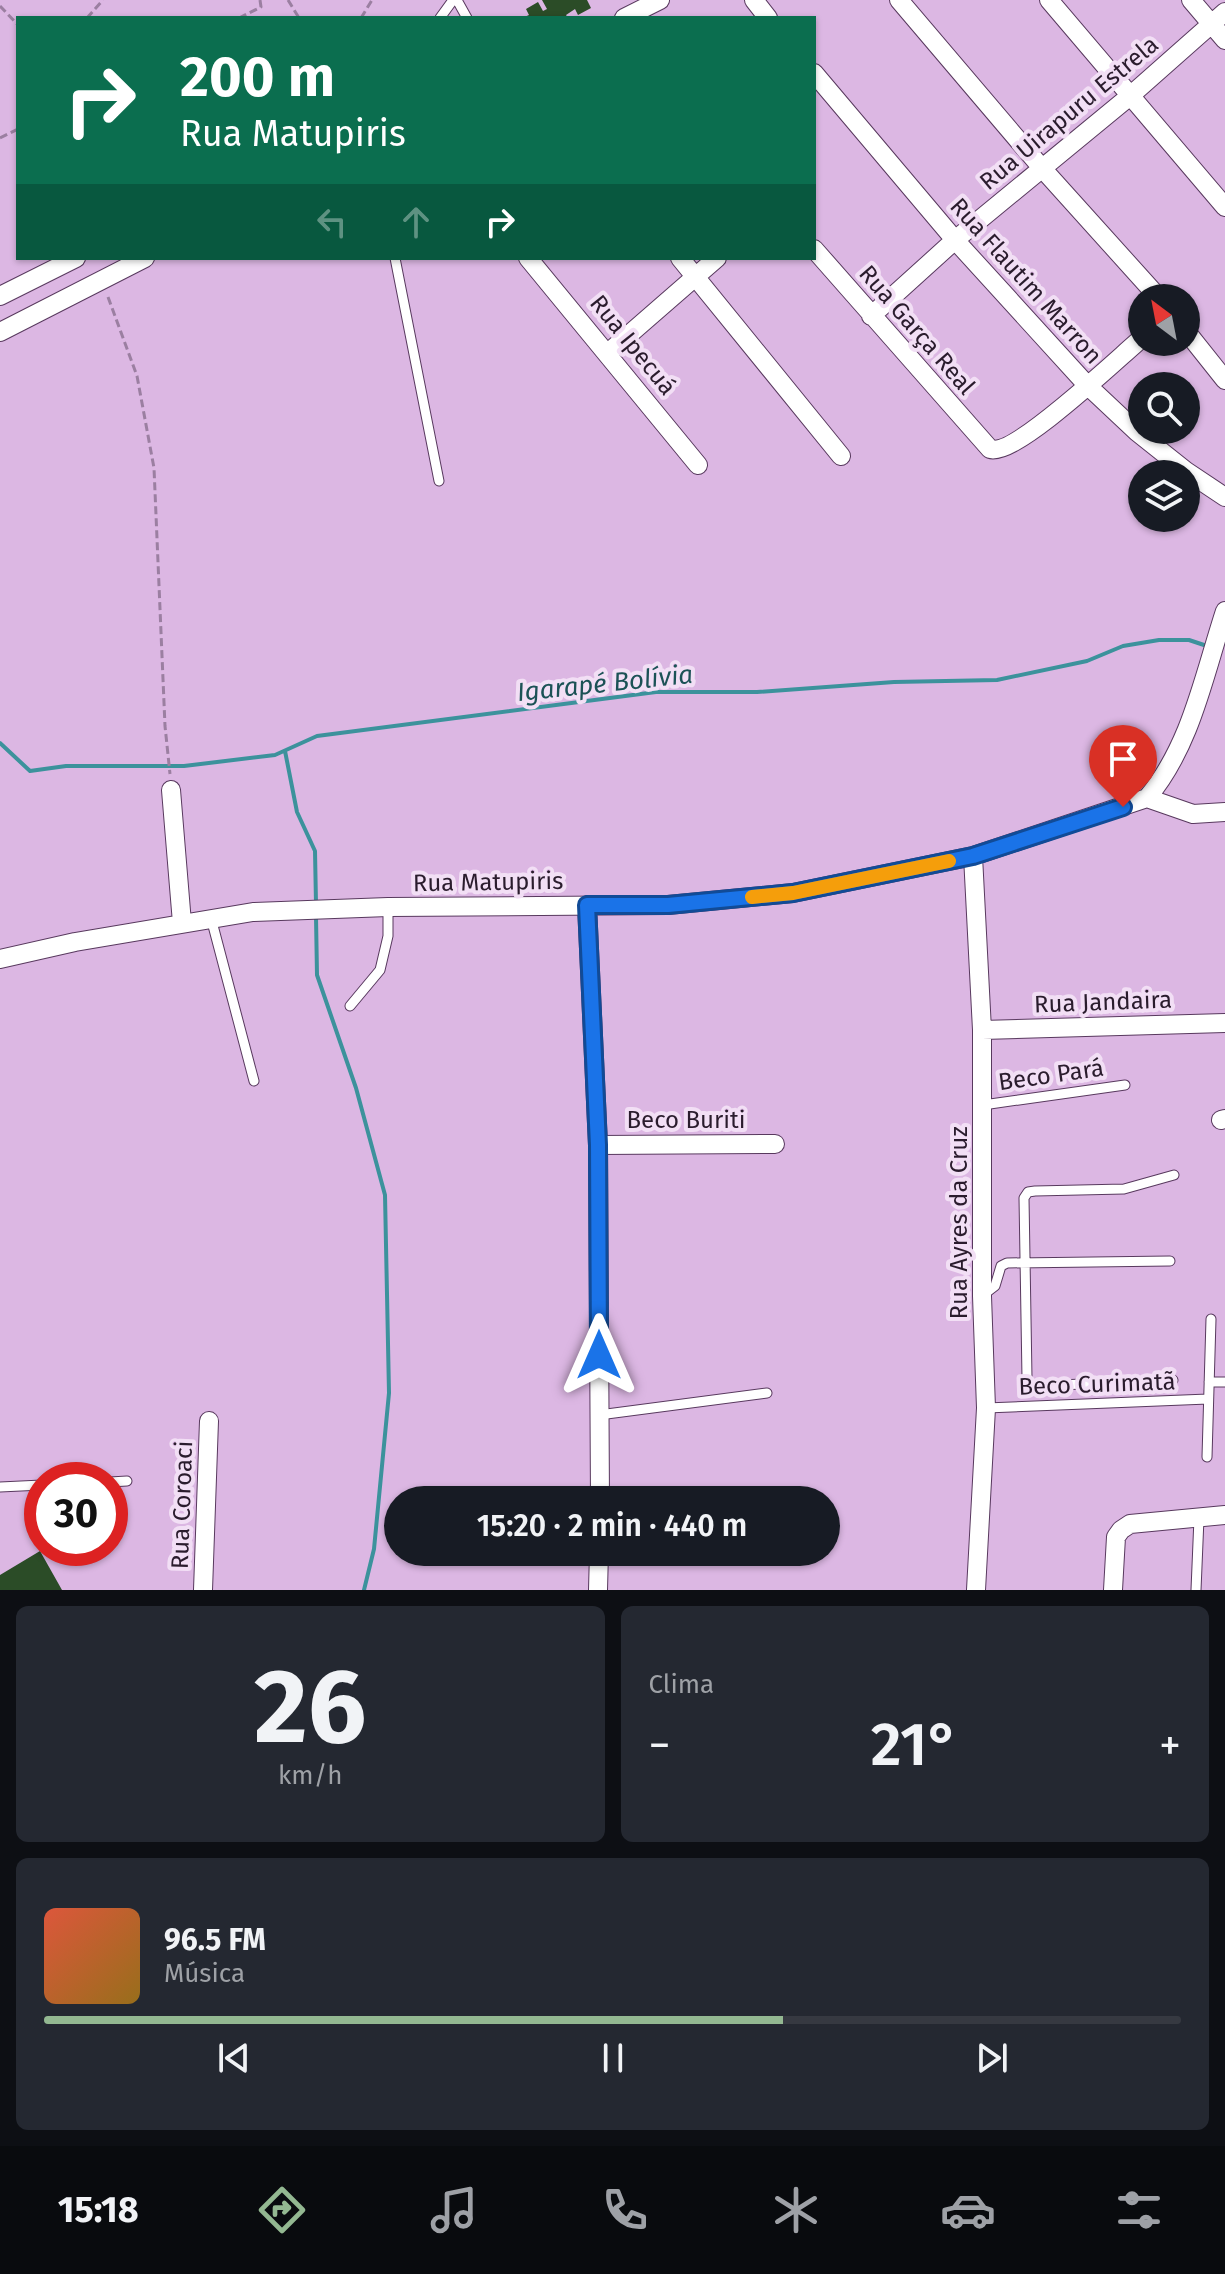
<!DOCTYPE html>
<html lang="pt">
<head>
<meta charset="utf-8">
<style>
	body { margin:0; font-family:"Fira Sans",sans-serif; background:#242831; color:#f1f3f6; height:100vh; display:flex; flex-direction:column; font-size:30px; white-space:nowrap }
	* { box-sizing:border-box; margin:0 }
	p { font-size:26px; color:#9ea1a6 }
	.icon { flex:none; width:44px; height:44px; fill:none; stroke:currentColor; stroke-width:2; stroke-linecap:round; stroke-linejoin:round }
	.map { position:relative; height:1590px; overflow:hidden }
	.details { display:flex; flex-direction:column; gap:16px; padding:16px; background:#0d0f14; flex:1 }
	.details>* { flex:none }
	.banner { position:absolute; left:16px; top:16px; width:800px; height:244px; border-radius:0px; box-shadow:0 2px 6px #0004; background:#0b6e4f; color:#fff; overflow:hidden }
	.needle { width:52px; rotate:328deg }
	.controls { position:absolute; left:1128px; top:284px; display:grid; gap:16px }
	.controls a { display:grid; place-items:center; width:72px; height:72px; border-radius:50%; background:#171b24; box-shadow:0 2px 6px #0004; font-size:40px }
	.speed { position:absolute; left:24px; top:1462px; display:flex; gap:16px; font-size:40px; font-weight:700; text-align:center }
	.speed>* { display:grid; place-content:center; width:104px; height:104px; border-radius:50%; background:#171b24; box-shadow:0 2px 6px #0004; line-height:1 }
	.speed .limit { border:12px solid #d22; background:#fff; color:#111 }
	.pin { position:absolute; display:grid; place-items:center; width:68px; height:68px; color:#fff; margin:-82px -34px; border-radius:50% 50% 50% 0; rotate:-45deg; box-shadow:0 0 8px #0007 }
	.pin .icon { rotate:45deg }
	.me { position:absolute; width:88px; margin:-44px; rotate:0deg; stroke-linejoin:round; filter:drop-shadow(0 0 6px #0008) }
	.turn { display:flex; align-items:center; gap:28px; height:168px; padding:0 32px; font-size:36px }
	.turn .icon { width:104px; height:104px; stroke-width:2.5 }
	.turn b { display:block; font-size:56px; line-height:68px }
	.lanes { display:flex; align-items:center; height:76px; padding:0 32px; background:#0003; justify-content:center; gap:40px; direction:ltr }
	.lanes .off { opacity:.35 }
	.big { font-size:60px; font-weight:600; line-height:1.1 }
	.details .widget { flex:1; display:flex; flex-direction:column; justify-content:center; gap:12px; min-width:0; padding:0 28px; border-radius:12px; background:#242831 }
	.details .dial { align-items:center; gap:0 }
	.dial b { font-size:104px; line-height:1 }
	.song { display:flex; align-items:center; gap:24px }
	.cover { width:96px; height:96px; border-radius:12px; background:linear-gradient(135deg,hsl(10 70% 55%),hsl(40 70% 35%)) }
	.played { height:8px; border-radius:4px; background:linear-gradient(90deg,#93b891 65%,#363941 65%) }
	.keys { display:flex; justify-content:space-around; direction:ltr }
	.heat { display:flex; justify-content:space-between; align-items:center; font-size:44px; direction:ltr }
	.details .tiles { flex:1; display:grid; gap:16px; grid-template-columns:1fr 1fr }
	.widget:last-child { grid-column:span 2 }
	.trip { position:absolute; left:384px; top:1486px; width:456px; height:80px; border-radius:40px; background:#171b24; box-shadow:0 2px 6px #0004; font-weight:600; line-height:80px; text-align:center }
	.tab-bar { display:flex; height:128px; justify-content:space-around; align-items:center; background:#090b0e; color:#9ea1a6 }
	.tab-bar .icon { width:56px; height:56px }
	.tab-bar .on { color:#93b891 }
	.tab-bar b { font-size:36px; color:#f1f3f6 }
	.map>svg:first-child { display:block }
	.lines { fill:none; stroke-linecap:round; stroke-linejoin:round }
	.stream { stroke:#3c929c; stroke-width:4 }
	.building { fill:#2b4c27 }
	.lane-casing { stroke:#58395e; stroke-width:11 }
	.street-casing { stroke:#58395e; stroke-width:20 }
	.path { stroke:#9b7fa1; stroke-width:3; stroke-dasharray:8 4; stroke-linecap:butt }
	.lane { stroke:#fff; stroke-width:9 }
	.street { stroke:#fff; stroke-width:18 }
	.route-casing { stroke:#114b97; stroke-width:20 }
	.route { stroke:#1a73e8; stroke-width:14 }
	.slow { stroke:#f59e0b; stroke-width:14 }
	.labels { text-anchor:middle; stroke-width:8; stroke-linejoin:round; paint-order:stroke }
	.street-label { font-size:24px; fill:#2a1c2d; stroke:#f2dff5 }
	.water-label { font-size:26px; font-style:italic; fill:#1c5256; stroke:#f2dff5 }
</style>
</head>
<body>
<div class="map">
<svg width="1225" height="1590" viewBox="0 0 1225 1590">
	<rect width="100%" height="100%" fill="#dcb7e3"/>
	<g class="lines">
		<path class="stream" d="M0,743L30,771L66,766H184L275,755L317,736L656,692H757L894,682L997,680L1087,661L1123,646L1159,640H1189L1207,646
			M285,751L297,812L315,851L316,904
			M316,917L317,975L356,1088L385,1195L389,1393L374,1549L364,1590"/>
	</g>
	<path class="building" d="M542,0H587L591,8L578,15L575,9L566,15L568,18H522L529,15L526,9L538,2L543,11L547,9Z
		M40,1551L62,1590H0V1575Z"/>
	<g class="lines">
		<g class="lane-casing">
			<path id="lane" d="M457,0L467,18
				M440,18L453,0
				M395,258L439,481
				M211,918L254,1081
				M350,1006L380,970L388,936V907
				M983,1105L1125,1085
				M982,1296L995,1286L1001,1266L1007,1263L1170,1261
				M1173,1380L1037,1386L1029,1383L1027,1378L1024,1198L1028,1192L1035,1191L1124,1189L1174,1175
				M1209,1382H1225
				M986,1408L1208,1399
				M599,1415L767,1393
				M1207,1457L1211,1319
				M110,1482L127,1481
				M0,1487L42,1485
				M1196,1590L1199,1518"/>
		</g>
		<g class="street-casing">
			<path id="street" d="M754,0L768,18
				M899,0L1041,167L1159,298
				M1049,0L1225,207
				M1191,0L1225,40
				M624,18L660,0
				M814,73L955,240L1087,385L1137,432L1186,471L1225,497
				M814,249L990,449C1015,457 1118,358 1142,338
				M528,258L698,465
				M680,258L841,456
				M0,296L76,258
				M871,316L955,240L1130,96L1225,12
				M1186,331L1225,380
				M0,332L145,258
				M609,352L717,258
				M171,790L182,923
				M1147,798L1193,814L1225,812
				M973,856L982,1030V1296L986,1408L976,1590
				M587,905L598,1145L600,1500
				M0,959L75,942L253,912L388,907L668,905L793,893L973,856L1147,798C1191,746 1204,675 1225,611
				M982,1030L1225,1023
				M1221,1120L1225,1119
				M598,1145L775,1144
				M203,1590L209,1421
				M598,1590L599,1552
				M1113,1590L1116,1537L1121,1530L1130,1524L1225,1515"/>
		</g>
		<path class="path" d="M288,0L299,18
			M0,6L18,25
			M87,18L103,0
			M239,18L261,7L260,0
			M361,18L372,0
			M0,138L18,129
			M108,297L137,376L154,468L165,726L170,774"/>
		<use href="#lane" class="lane"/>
		<use href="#street" class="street"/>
	</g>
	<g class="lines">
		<g class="route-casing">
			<path id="route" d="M599,1355L598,1145L587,905H668L793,893L973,856L1123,807"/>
		</g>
		<use href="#route" class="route"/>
		<path class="slow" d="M752,897L793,893L949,861"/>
	</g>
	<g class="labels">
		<g class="street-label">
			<text transform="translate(1069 113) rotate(-40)" y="8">Rua Uirapuru Estrela</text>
			<text transform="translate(1026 281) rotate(48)" y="8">Rua Flautim Marron</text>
			<text transform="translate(917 330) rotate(49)" y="8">Rua Garça Real</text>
			<text transform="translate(633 345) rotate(51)" y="8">Rua Ipecuá</text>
			<text transform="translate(488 882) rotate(-1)" y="8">Rua Matupiris</text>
			<text transform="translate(1103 1002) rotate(-2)" y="8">Rua Jandaira</text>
			<text transform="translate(1051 1075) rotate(-8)" y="8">Beco Pará</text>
			<text x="686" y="1128">Beco Buriti</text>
			<text transform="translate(959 1223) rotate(-90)" y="8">Rua Ayres da Cruz</text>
			<text transform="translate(1097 1384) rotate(-2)" y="8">Beco Curimatã</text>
			<text transform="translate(182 1505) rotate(-88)" y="8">Rua Coroaci</text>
		</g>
		<g class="water-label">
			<text transform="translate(605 683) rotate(-6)" y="9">Igarapé Bolívia</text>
		</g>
	</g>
</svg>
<div class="controls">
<a><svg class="needle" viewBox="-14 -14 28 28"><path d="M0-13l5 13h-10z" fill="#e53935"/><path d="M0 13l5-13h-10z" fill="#9ea1a6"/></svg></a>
<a><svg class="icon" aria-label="search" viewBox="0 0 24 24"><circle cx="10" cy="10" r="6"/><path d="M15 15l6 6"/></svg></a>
<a><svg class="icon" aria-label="layers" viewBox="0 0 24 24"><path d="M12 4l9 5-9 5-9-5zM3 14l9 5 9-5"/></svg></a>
</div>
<div class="speed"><div class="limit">30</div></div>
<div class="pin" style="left:1123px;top:807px;background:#d93025"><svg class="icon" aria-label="arrive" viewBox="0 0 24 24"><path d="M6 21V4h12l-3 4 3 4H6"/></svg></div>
<svg class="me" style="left:599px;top:1355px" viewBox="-20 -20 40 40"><path d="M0-17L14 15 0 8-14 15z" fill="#1a73e8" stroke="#fff" stroke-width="4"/></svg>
<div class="trip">15:20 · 2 min · 440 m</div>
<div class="banner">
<div class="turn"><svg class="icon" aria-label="right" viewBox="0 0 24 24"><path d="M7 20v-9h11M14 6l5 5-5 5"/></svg><div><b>200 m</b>Rua Matupiris</div></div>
<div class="lanes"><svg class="icon off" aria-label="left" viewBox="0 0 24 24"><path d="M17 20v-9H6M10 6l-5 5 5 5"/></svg><svg class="icon off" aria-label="ahead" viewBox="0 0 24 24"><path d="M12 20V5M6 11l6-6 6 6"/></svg><svg class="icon" aria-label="right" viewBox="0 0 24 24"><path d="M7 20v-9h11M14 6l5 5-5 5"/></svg></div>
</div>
</div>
<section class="details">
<div class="tiles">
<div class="widget dial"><b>26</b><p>km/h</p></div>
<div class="widget"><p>Clima</p>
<div class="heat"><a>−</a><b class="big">21°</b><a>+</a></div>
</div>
<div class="widget">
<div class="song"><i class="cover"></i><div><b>96.5 FM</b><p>Música</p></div></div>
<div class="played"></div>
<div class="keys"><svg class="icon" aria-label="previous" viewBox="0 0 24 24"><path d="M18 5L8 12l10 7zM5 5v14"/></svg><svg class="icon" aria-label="pause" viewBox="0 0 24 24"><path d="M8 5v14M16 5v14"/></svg><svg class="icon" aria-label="next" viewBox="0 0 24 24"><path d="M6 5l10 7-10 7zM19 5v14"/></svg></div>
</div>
</div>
</section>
<nav class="tab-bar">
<b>15:18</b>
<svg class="icon on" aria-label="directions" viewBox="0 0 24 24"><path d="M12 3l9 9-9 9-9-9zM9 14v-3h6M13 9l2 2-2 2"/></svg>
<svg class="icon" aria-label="music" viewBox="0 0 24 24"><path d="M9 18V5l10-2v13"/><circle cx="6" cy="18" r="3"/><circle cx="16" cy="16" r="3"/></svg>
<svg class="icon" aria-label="phone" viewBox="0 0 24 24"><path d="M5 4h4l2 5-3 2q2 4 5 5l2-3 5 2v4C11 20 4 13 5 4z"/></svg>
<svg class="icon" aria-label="climate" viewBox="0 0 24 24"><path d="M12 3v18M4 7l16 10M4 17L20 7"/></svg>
<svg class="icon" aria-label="car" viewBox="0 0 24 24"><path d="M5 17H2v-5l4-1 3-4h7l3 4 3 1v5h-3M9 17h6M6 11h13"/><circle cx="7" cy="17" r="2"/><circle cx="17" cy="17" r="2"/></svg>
<svg class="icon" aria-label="filters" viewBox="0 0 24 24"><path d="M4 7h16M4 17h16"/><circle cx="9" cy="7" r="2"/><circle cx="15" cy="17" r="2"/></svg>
</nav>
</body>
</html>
